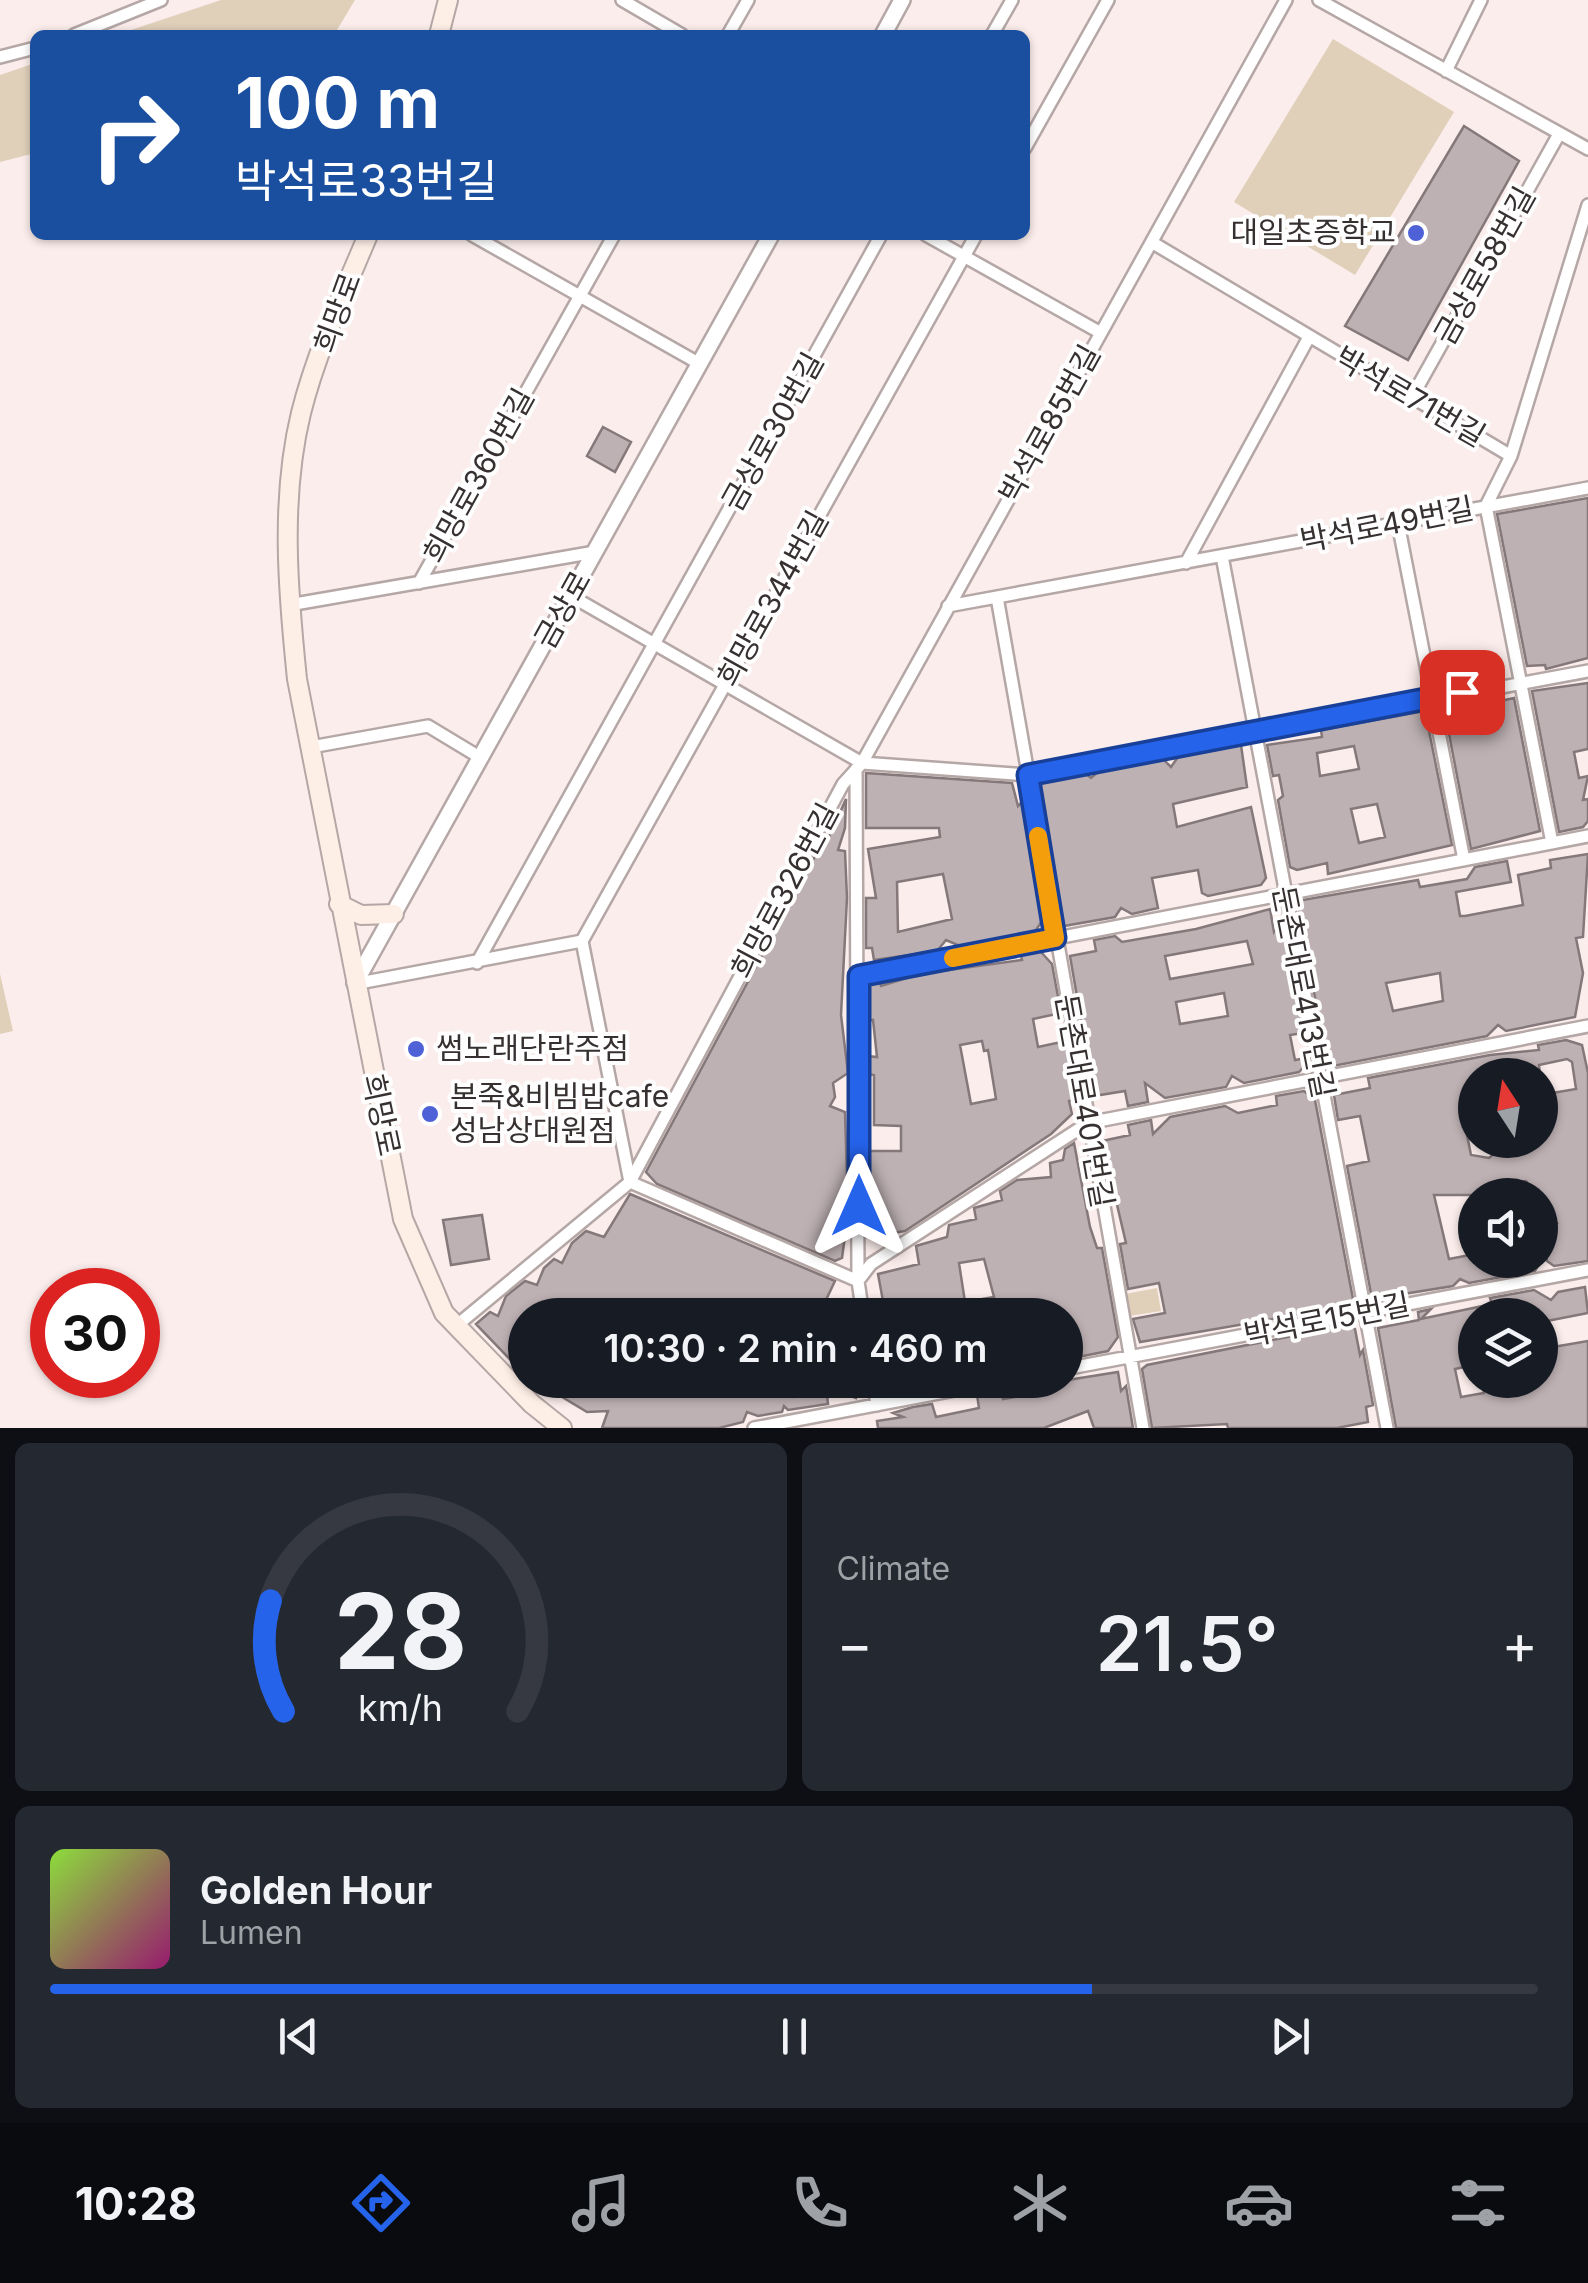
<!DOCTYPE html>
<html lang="en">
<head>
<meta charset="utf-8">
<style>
	body { margin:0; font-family:Inter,"Noto Sans KR",sans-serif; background:#242831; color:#f1f3f6; height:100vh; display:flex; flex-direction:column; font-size:38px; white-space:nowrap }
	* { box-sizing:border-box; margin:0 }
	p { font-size:32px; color:#9ea1a6 }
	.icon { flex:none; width:55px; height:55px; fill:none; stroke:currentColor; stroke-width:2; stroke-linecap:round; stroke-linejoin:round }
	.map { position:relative; height:1428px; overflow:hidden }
	.panel { display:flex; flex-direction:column; gap:15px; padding:15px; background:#0d0f14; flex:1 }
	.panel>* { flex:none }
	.banner { position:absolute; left:30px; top:30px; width:1000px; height:210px; border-radius:15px; box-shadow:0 2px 8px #0004; background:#1a4fa0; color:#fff; overflow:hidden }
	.needle { width:65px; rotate:348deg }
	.buttons { position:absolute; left:1458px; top:1058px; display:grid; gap:20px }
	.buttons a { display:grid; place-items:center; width:100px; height:100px; border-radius:50%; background:#171b24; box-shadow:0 2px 8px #0004; font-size:50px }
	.speed { position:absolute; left:30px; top:1268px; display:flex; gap:20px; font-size:50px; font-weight:700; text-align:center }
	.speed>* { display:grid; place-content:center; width:130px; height:130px; border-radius:50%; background:#171b24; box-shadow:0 2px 8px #0004; line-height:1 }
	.speed .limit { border:15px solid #d22; background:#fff; color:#111 }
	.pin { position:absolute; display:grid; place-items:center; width:85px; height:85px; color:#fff; margin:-42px; border-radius:20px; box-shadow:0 5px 15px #0006 }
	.me { position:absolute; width:110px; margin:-55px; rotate:0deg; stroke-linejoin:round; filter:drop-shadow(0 0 8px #0008) }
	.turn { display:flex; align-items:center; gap:35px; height:210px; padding:0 40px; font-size:45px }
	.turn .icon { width:130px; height:130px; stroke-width:2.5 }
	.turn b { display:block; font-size:70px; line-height:85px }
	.big { font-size:75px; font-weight:600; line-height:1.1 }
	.panel .card { flex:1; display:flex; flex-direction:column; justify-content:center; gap:15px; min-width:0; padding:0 35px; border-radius:15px; background:#242831 }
	.panel .dial { align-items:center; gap:0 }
	.dial svg { height:260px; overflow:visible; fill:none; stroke:#363941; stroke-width:7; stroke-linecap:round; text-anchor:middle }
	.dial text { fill:#f1f3f6; stroke:none }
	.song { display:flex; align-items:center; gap:30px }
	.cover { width:120px; height:120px; border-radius:15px; background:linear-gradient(135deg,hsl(90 70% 55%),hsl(320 70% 35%)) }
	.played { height:10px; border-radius:5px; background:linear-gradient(90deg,#2563eb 70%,#363941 70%) }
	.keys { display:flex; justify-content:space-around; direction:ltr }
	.heat { display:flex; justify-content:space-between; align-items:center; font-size:55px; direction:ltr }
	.panel .tiles { flex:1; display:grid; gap:15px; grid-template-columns:1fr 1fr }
	.card:last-child { grid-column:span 2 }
	.trip { position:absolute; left:508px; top:1298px; width:575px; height:100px; border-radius:50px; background:#171b24; box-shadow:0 2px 8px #0004; font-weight:600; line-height:100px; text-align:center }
	.tabs { display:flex; height:160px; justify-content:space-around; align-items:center; background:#090b0e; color:#9ea1a6 }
	.tabs .icon { width:70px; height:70px }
	.tabs .selected { color:#2563eb }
	.tabs b { font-size:45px; color:#f1f3f6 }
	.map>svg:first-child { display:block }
	.green { fill:#e0d0ba }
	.building { fill:#beb1b3; stroke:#84787a; stroke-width:2.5; fill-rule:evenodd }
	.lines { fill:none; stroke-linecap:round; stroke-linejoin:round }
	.minor-casing { stroke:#b4a7a5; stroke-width:16 }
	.tertiary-casing { stroke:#b4a7a5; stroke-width:20 }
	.secondary-casing { stroke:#b4a7a5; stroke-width:22 }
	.minor { stroke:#fff; stroke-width:11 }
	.tertiary { stroke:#fff; stroke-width:15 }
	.secondary { stroke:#feefe6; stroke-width:18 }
	.route-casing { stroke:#184099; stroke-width:25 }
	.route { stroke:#2563eb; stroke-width:18 }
	.slow { stroke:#f59e0b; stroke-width:18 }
	.poi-dot { fill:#4f61d7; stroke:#fefefe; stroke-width:4 }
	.labels { text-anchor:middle; stroke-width:8; stroke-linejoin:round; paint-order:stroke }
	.poi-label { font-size:30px; fill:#363130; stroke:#fefefe; text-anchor:start }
	.street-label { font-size:30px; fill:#363130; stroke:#fefefe }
</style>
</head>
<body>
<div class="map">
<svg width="1588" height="1428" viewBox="0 0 1588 1428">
	<rect width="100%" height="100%" fill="#fbedeb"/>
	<path class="green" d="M221,0H355L334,35H116Z
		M1333,39L1454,112L1355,275L1234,202Z
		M35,63V153L0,162V75Z
		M0,974L13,1031L0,1034Z
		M1157,1288L1161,1311L1129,1316L1125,1294Z"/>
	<path class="building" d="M1464,126L1519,161L1408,360L1345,326Z
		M603,427L631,442L615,472L587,456Z
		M1588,498V658L1546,669L1545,665L1527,666L1497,514Z
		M1588,683V749L1574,752L1579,778L1588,776L1583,800L1588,799V821L1583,827L1559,832L1532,691Z
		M1514,698L1540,831L1471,849L1445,713Z
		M1425,711L1452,845L1328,874L1327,863L1297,870L1290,867L1278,800L1283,796L1279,775L1273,776L1267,745L1322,737L1321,730ZM1354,746L1359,769L1320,776L1317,753ZM1377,804L1385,837L1359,843L1351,809Z
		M1241,745L1247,787L1173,804L1177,827L1251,807L1266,878L1261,885L1208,896L1202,893L1198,870L1152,878L1158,908L1132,914L1121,908L1115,917L1064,926L1040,782L1086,774L1091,778L1098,772L1163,759L1171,767L1178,757Z
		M866,773L1012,783L1018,806L1023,801L1044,918L1034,933L960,946L946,940L937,951L874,960L872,948H866V898H876L868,849L940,837L939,828H866ZM943,874L952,919L898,932L897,882Z
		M846,799L845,828L838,850L845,851L847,898L841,1015L848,1073L833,1083L835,1097L830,1106L845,1112L848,1214L842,1258L835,1261L657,1184L646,1172L820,847L824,848Z
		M1588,854L1583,937L1576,938L1583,973L1575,1017L1506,1031L1498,1025L1487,1036L1333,1066L1327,1062L1297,901L1418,880L1420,887L1467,879L1475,867L1507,861L1511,882L1456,892L1460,916H1465L1523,905L1518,875L1551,868L1550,860ZM1440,973L1443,1001L1393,1011L1386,983Z
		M1270,909L1274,932L1282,921L1303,1033L1290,1035L1295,1060L1307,1058L1308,1062L1299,1072L1244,1083L1232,1076L1226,1087L1165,1098L1145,1083L1148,1102L1128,1106L1125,1091L1094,1096L1070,956L1096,951L1094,940L1115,936L1122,942L1196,929ZM1247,941L1253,964L1170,979L1165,956ZM1224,993L1228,1016L1180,1024L1176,1002Z
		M1040,951L1052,964L1061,1013L1033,1019L1038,1047L1066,1041L1076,1100L1069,1101L1072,1114L1051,1134L905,1231L867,1237V1151H901V1126L874,1125V1075L867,1074L866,1056L877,1057L873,1020L866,1021V984L880,982L881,986L920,974L1022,960L1021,955ZM982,1041L984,1051L988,1050L996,1099L971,1104L960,1045Z
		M1566,1040L1582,1045L1588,1073V1261L1554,1266L1547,1261L1543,1227L1557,1223L1526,1181L1505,1184L1507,1195H1434L1449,1259L1475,1254V1260H1541L1535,1271L1469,1283L1460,1279L1453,1286L1372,1299L1347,1166L1369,1161L1360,1116L1338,1120L1334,1095L1370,1088L1368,1078L1490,1055L1539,1050L1538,1045ZM1567,1059L1572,1062L1576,1089L1540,1095V1140H1511L1489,1158L1471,1155L1467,1135L1475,1134V1075H1540L1539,1065Z
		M1304,1091L1315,1100L1353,1299L1348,1306L1140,1342L1133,1319L1165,1313L1159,1283L1128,1289L1120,1244L1126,1243L1102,1141L1130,1135L1128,1125L1151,1120L1153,1134L1170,1117L1225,1106L1238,1113L1277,1105L1276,1096Z
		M1074,1143L1090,1227L1097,1248H1102L1118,1337L1108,1351L1068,1359L1065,1315H872L871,1303L883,1301L878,1274L919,1264L916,1246L947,1237L949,1225L976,1219L974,1208L1002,1200L1000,1191L1017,1180L1051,1177L1050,1163L1063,1160L1065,1149ZM984,1259L994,1297L965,1302L959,1263Z
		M630,1194L835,1281L826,1300L853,1310L854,1315H701L676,1306L672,1315H650L609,1305L605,1315H525V1375L476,1324L490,1312L498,1316L506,1296L525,1281L537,1285L544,1268L554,1259L562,1263L572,1243L586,1231L604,1237Z
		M482,1215L489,1259L451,1265L443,1220Z
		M1585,1287L1588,1313L1547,1321L1553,1347L1588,1341V1428H1396L1378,1328L1419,1320L1418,1312L1431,1309L1421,1319L1492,1304L1490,1298L1534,1290L1551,1300L1558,1292ZM1475,1315H1540V1380H1482L1484,1393L1461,1397L1455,1369L1469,1366L1463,1341L1475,1338Z
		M1348,1325L1355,1329L1360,1355L1363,1350L1373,1405L1366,1407L1368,1422L1337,1428H1228L1227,1424L1152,1428L1142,1369L1147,1365Z
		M1118,1372L1121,1391L1126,1386L1133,1428H1094L1088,1411L1044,1428H878L877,1421L903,1417L893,1413L913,1407L932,1404L936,1417L979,1408L977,1395L1001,1391L1003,1399L1038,1393L1036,1385Z
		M534,1380H751L793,1397L800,1380H850L861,1385L856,1398L826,1386L828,1404L788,1410L784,1406L782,1412L758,1416L747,1412L743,1422L719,1428H602L608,1411L587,1412Z
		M896,1380H927L928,1386L890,1393L884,1389L883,1383Z"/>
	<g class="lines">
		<g class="minor-casing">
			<path id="minor" d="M622,0L682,35
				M1319,0L1588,149
				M74,35L161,0
				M728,35L748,0
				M992,35L1012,0
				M0,57L35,48
				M1446,71L1481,0
				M1025,148L1108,0
				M472,235L700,364
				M926,235L1101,333
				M1153,243L1511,456
				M1412,397L1559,134
				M1398,523L1464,860
				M1222,556L1387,1428
				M1186,563L1309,337
				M419,583L614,235
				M571,596L862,763L1028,775L1588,671
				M997,597L1143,1428
				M289,605L595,552
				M948,606L1588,488
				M311,747L428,726L481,758
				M856,769L858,1281L863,1315
				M1552,843L1486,506L1511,456L1588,205
				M477,963L881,235
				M859,976L1588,836
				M354,984L582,941
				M630,1182L582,941L976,235
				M630,1182L858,1281
				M858,1281L871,1264L1088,1123L1588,1026
				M456,1326L630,1182L843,784L862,763L1286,0
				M1065,1369L1588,1270
				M873,1380L877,1405
				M754,1428L1008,1380"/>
		</g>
		<g class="tertiary-casing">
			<path id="tertiary" d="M883,35L902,0
				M355,983L771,235"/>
		</g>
		<g class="secondary-casing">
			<path id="secondary" d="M439,35L448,0
				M368,235C344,292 316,353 301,413C280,499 288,592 297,679L403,1219L444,1313L532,1404L562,1428
				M339,904L361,915L394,914"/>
		</g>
		<use href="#minor" class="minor"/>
		<use href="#tertiary" class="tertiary"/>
		<use href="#secondary" class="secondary"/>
	</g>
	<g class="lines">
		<g class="route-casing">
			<path id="route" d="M859,1206V976L1055,938L1028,775L1462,692"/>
		</g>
		<use href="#route" class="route"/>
		<path class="slow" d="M953,958L1055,938L1038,836"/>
	</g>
	<g class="poi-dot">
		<circle cx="1416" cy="233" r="10"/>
		<circle cx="416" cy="1049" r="10"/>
		<circle cx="430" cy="1114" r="10"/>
	</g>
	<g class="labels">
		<g class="poi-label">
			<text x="1396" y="243" text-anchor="end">대일초증학교</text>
			<text x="436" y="1059">썸노래단란주점</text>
			<text x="450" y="1107">본죽&amp;비빔밥cafe<tspan x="450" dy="34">성남상대원점</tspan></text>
		</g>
		<g class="street-label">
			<text transform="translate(1485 266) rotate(-61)" y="10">금상로58번길</text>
			<text transform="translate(338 313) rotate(-70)" y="10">희망로</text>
			<text transform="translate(1410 397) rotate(30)" y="10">박석로71번길</text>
			<text transform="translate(1050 424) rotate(-61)" y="10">박석로85번길</text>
			<text transform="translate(773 432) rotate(-61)" y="10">금상로30번길</text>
			<text transform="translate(479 476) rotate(-61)" y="10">희망로360번길</text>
			<text transform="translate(1387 525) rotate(-11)" y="10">박석로49번길</text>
			<text transform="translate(773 599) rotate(-61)" y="10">희망로344번길</text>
			<text transform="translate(563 610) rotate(-61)" y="10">금상로</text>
			<text transform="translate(785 891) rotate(-62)" y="10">희망로326번길</text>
			<text transform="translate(1303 992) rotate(79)" y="10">둔촌대로413번길</text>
			<text transform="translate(1084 1101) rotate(80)" y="10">둔촌대로401번길</text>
			<text transform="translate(381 1115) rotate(78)" y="10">희망로</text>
			<text transform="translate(1327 1320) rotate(-11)" y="10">박석로15번길</text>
		</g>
	</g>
</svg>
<div class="buttons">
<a><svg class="needle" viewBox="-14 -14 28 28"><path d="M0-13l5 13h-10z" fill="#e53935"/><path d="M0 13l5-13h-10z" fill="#9ea1a6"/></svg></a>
<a><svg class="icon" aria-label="sound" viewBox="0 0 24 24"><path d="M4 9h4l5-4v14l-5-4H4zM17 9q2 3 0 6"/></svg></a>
<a><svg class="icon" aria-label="layers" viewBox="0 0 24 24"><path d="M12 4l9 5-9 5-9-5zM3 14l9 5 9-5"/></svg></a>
</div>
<div class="speed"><div class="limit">30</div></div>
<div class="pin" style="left:1462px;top:692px;background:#d93025"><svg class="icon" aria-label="arrive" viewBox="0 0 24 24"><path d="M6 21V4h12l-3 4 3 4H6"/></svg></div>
<svg class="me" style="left:859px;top:1206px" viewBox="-20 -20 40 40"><path d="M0-17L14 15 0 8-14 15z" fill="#2563eb" stroke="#fff" stroke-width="4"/></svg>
<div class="trip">10:30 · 2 min · 460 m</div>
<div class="banner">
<div class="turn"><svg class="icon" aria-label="right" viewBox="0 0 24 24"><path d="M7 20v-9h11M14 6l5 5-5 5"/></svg><div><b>100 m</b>박석로33번길</div></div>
</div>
</div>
<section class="panel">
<div class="tiles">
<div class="card dial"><svg viewBox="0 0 100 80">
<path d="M14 69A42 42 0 1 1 86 69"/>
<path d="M14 69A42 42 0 0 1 10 35" stroke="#2563eb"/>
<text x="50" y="56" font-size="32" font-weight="700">28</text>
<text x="50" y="72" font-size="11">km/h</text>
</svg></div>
<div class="card"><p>Climate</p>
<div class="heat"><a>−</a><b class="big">21.5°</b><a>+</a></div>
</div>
<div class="card">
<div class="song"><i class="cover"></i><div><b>Golden Hour</b><p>Lumen</p></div></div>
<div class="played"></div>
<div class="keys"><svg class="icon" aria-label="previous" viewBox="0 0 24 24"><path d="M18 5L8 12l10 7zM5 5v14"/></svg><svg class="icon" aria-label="pause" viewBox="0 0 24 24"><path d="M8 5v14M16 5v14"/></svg><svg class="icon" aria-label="next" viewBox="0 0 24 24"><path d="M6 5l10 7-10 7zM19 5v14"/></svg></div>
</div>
</div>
</section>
<nav class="tabs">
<b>10:28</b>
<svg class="icon selected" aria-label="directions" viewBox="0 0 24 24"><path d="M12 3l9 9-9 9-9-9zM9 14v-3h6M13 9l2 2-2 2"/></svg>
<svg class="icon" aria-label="music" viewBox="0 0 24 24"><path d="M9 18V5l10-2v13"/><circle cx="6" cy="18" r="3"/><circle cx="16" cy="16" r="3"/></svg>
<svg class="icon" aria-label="phone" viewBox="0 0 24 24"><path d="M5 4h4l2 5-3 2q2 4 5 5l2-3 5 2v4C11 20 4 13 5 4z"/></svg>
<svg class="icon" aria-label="climate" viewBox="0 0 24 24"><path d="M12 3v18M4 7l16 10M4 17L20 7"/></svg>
<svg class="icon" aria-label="car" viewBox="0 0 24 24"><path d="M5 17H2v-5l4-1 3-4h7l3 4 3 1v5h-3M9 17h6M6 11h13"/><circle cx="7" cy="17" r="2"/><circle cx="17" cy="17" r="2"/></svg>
<svg class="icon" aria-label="filters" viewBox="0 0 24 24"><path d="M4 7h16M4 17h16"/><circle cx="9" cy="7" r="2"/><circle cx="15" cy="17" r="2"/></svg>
</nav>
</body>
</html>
